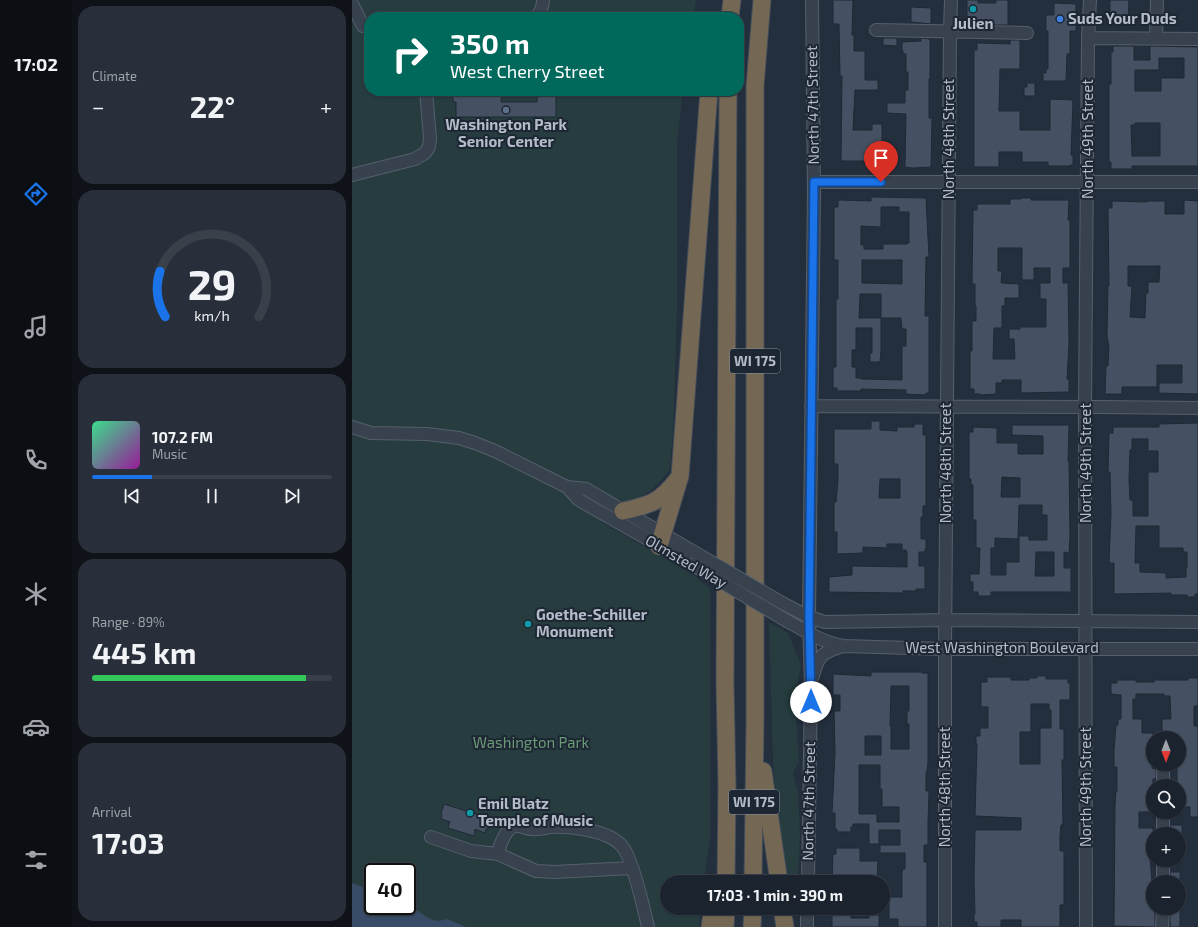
<!DOCTYPE html>
<html lang="en">
<head>
<meta charset="utf-8">
<style>
	body { margin:0; font-family:"Exo 2",sans-serif; background:#282f3a; color:#f1f3f6; height:100vh; display:flex; flex-direction:column; font-size:15px; white-space:nowrap }
	* { box-sizing:border-box; margin:0 }
	p { font-size:13px; color:#a0a4aa }
	.icon { flex:none; width:22px; height:22px; fill:none; stroke:currentColor; stroke-width:2; stroke-linecap:round; stroke-linejoin:round }
	.map { position:relative; flex:1; overflow:hidden }
	.details { display:flex; flex-direction:column; gap:6px; padding:6px; background:#0f1319; width:280px }
	.details>* { flex:none }
	.guide { position:absolute; left:12px; top:12px; width:380px; height:84px; border-radius:16px; box-shadow:0 1px 3px #0004,0 0 0 1px #39404a; background:#00695c; color:#fff; overflow:hidden }
	.needle { width:26px; rotate:180deg }
	.controls { position:absolute; left:794px; top:731px; display:grid; gap:8px }
	.controls a { display:grid; place-items:center; width:40px; height:40px; border-radius:50%; background:#1b232e; box-shadow:0 1px 3px #0004,0 0 0 1px #39404a; font-size:20px }
	.speed { position:absolute; left:12px; top:863px; display:flex; gap:8px; font-size:20px; font-weight:700; text-align:center }
	.speed>* { display:grid; place-content:center; width:52px; height:52px; border-radius:50%; background:#1b232e; box-shadow:0 1px 3px #0004,0 0 0 1px #39404a; line-height:1 }
	.speed .limit { border:2px solid #111; border-radius:6px; background:#fff; color:#111 }
	.pin { position:absolute; display:grid; place-items:center; width:34px; height:34px; color:#fff; margin:-41px -17px; border-radius:50% 50% 50% 0; rotate:-45deg; box-shadow:0 0 4px #0007 }
	.pin .icon { rotate:45deg }
	.me { position:absolute; width:44px; margin:-22px; rotate:0deg; stroke-linejoin:round; filter:drop-shadow(0 0 3px #0008) }
	.turn { display:flex; align-items:center; gap:14px; height:84px; padding:0 20px; font-size:18px }
	.turn .icon { width:52px; height:52px; stroke-width:2.5 }
	.turn b { display:block; font-size:28px; line-height:34px }
	.big { font-size:30px; font-weight:700; line-height:1.1 }
	.details .tile { flex:1; display:flex; flex-direction:column; justify-content:center; gap:6px; min-width:0; padding:0 14px; border-radius:16px; background:#282f3a }
	.details .dial { align-items:center; gap:0 }
	.dial svg { height:104px; overflow:visible; fill:none; stroke:#39404a; stroke-width:7; stroke-linecap:round; text-anchor:middle }
	.dial text { fill:#f1f3f6; stroke:none }
	.song { display:flex; align-items:center; gap:12px }
	.cover { width:48px; height:48px; border-radius:6px; background:linear-gradient(135deg,hsl(150 70% 55%),hsl(300 70% 35%)) }
	.played { height:4px; border-radius:2px; background:linear-gradient(90deg,#1a73e8 25%,#39404a 25%) }
	.keys { display:flex; justify-content:space-around; direction:ltr }
	.heat { display:flex; justify-content:space-between; align-items:center; font-size:22px; direction:ltr }
	.charge { height:6px; border-radius:3px; background:linear-gradient(90deg,#34c759 89%,#39404a 0) }
	.trip { position:absolute; left:308px; top:875px; width:230px; height:40px; border-radius:20px; background:#1b232e; box-shadow:0 1px 3px #0004,0 0 0 1px #39404a; font-weight:700; line-height:40px; text-align:center }
	main { display:flex; flex:1; min-height:0 }
	.menu { display:flex; flex-direction:column; width:72px; justify-content:space-around; align-items:center; background:#0b0e12; color:#a0a4aa }
	.menu .icon { width:28px; height:28px }
	.menu .active { color:#1a73e8 }
	.menu b { font-size:18px; color:#f1f3f6 }
	.map>svg:first-child { display:block }
	.green { fill:#263c3f; fill-rule:evenodd }
	.water { fill:#394c67 }
	.building { fill:#455162; stroke:#1f2835; fill-rule:evenodd }
	.lines { fill:none; stroke-linecap:round; stroke-linejoin:round }
	.minor-casing { stroke:#565f6c; stroke-width:14 }
	.highway-casing { stroke:#434c59; stroke-width:19 }
	.minor { stroke:#38414e; stroke-width:12 }
	.highway { stroke:#746855; stroke-width:17 }
	.minor-bridge-casing { stroke:#565f6c; stroke-width:14; stroke-linecap:butt }
	.minor-bridge { stroke:#38414e; stroke-width:12 }
	.route-casing { stroke:#114b97; stroke-width:10 }
	.route { stroke:#1a73e8; stroke-width:7 }
	.culture-dot { fill:#0f9aa8; stroke:#1d2633; stroke-width:1.5 }
	.shop-dot { fill:#3f7fe0; stroke:#1d2633; stroke-width:1.5 }
	.service-dot { fill:#5c6f8a; stroke:#1d2633; stroke-width:1.5 }
	.labels { text-anchor:middle; stroke-width:4; stroke-linejoin:round; paint-order:stroke }
	.shield { fill:#1d2633; stroke:#878f9c; stroke-width:1 }
	.shield-label { font-size:14px; font-weight:bold; fill:#b4bcc9 }
	.poi-label { font-size:15px; font-weight:bold; fill:#b4bcc9; stroke:#1d2633; text-anchor:start }
	.street-label { font-size:15px; fill:#b4bcc9; stroke:#1d2633 }
	.park-label { font-size:15px; fill:#6b9a76; stroke:#1d2633 }
</style>
</head>
<body>
<main>
<nav class="menu">
<b>17:02</b>
<svg class="icon active" aria-label="directions" viewBox="0 0 24 24"><path d="M12 3l9 9-9 9-9-9zM9 14v-3h6M13 9l2 2-2 2"/></svg>
<svg class="icon" aria-label="music" viewBox="0 0 24 24"><path d="M9 18V5l10-2v13"/><circle cx="6" cy="18" r="3"/><circle cx="16" cy="16" r="3"/></svg>
<svg class="icon" aria-label="phone" viewBox="0 0 24 24"><path d="M5 4h4l2 5-3 2q2 4 5 5l2-3 5 2v4C11 20 4 13 5 4z"/></svg>
<svg class="icon" aria-label="climate" viewBox="0 0 24 24"><path d="M12 3v18M4 7l16 10M4 17L20 7"/></svg>
<svg class="icon" aria-label="car" viewBox="0 0 24 24"><path d="M5 17H2v-5l4-1 3-4h7l3 4 3 1v5h-3M9 17h6M6 11h13"/><circle cx="7" cy="17" r="2"/><circle cx="17" cy="17" r="2"/></svg>
<svg class="icon" aria-label="filters" viewBox="0 0 24 24"><path d="M4 7h16M4 17h16"/><circle cx="9" cy="7" r="2"/><circle cx="15" cy="17" r="2"/></svg>
</nav>
<section class="details">
<div class="tile"><p>Climate</p>
<div class="heat"><a>−</a><b class="big">22°</b><a>+</a></div>
</div>
<div class="tile dial"><svg viewBox="0 0 100 80">
<path d="M14 69A42 42 0 1 1 86 69"/>
<path d="M14 69A42 42 0 0 1 10 34" stroke="#1a73e8"/>
<text x="50" y="56" font-size="32" font-weight="700">29</text>
<text x="50" y="72" font-size="11">km/h</text>
</svg></div>
<div class="tile">
<div class="song"><i class="cover"></i><div><b>107.2 FM</b><p>Music</p></div></div>
<div class="played"></div>
<div class="keys"><svg class="icon" aria-label="previous" viewBox="0 0 24 24"><path d="M18 5L8 12l10 7zM5 5v14"/></svg><svg class="icon" aria-label="pause" viewBox="0 0 24 24"><path d="M8 5v14M16 5v14"/></svg><svg class="icon" aria-label="next" viewBox="0 0 24 24"><path d="M6 5l10 7-10 7zM19 5v14"/></svg></div>
</div>
<div class="tile"><p>Range · 89%</p><b class="big">445 km</b><div class="charge"></div></div>
<div class="tile"><p>Arrival</p><b class="big">17:03</b></div>
</section>
<div class="map">
<svg width="846" height="927" viewBox="0 0 846 927">
	<rect width="100%" height="100%" fill="#242f3e"/>
	<path class="green" d="M0,0H344L341,17H17V91H331L325,143V313L321,435L317,471L300,490L279,503L263,499L248,521L343,576L358,589V837L352,882H315V908H349L347,927H0ZM21,872H55V906H21Z
		M417,622L436,633L449,665L443,699L447,762L441,773L446,792L448,833L446,882H435L427,832L421,762Z"/>
	<path class="water" d="M0,883L21,891V906C31,906 46,904 55,906C71,909 75,926 95,919L114,927H2L0,926Z"/>
	<path class="building" d="M481,0H501L500,35H502V51H513V80H526V90H503L501,130H520V124H530V161H489L490,76H488L487,24H481Z
		M615,0H626V3H644V0H656V25H633V20H620V18H615Z
		M758,0H777L776,22H758Z
		M702,3L724,4V31H718V54H715L714,81H691V73H694V69H696V31H694V15H702Z
		M559,7L579,8V24L559,22Z
		M531,38H545V46L531,45Z
		M569,38L578,39V79H577V118H580L579,167L561,168L553,167L554,114L535,113V103H553V90H556V72H554V54H551V51H550V42L569,41Z
		M658,40H668V69H648L647,111H668V130H698V99L721,100L719,155H721V165H718V166H696V162H670V152H647V167H622V50H625V43L658,44Z
		M761,46H782V60H798V46L846,47V166H780V169H759V162H757V84H759V52H761ZM807,58H832V78H809V91H783V70H807ZM783,123H808V156H780L779,125H783Z
		M675,83H683V96H672V87H675Z
		M101,91H150L149,102H185L186,91H204V117H104V102H101Z
		M519,197L574,198L577,257H574L573,316H577V393H574V395L554,394V390L509,389V391H485V388H481V367H484V299H486V260H482V207H486V201L488,200L519,201ZM529,207H547V212H557V243H555V244H531V249H512V245H509V226L529,227ZM510,260H550V284L510,283ZM508,294H529V318H549L550,329H554V346H550V380L509,379V378H504V367H500V350H504V328H520V353H518V362H528L529,351V318H507Z
		M669,198H679V200H717L716,220L718,221V268H711V283H716L717,343L715,379H717V392L669,393V380H650V383H644V394L628,395V394H622V389H618V351H620V321H624V306L623,305V284H620L621,210H625V204H658V199H669ZM646,248H670V280H682V268H698V283H688V299H694V327H668V329H657V339H662L663,359H641L642,328H650V306H653V298H667V284L649,283L650,271H646Z
		M832,200L846,201V394L807,393V383H830V365H805V387H770V394H753L754,366H756L757,347L755,336L756,286H757L756,208H760V201L795,202V201H813V214H832ZM776,266H808L807,282H796V293H794L793,318L778,317L780,286H776Z
		M519,421H528V430L545,431V427H562V424H571V435H574V506H571V517H569V539H574V549H573V552H567V566H573V589H564V591H551V593L477,592V577L500,575V566L555,567V552L554,550H550V544H535V548L511,547V553L485,554V532H482V502H484L486,480V464H482V429H519ZM528,479H548V498H527Z
		M846,423V594H843V597H835V595H819V593L762,594V563H757L759,514L758,472H756L757,433H761V427H807V424ZM780,439H796V451H806V472H796V516H781V500H778L777,480L778,450H780ZM784,526H807V548H831V552H835V568H834V577L814,578V573L788,572V563H783Z
		M660,425H717L716,461H717L718,535L717,553L712,552V568H719V592H639V596H626V592H621V582H618V574H627L628,548H624V520H621V485H619V479H617V432H621V427L645,428V443H666V454H691V436L660,435ZM650,477L668,478V497H649ZM667,505H690V515H695V540H677V536H667V562H654V575H639V548H643V538L666,539ZM684,552H702V576H683Z
		M519,672H570V673H576V762L575,772H574V791H577L576,822V845H572V862H575V927H546V919H537V897H550V872L551,869H553V853H528V845H548V830H527V844H517V824H501V827H499V832H485V829H483V813H480L483,753L482,711H488V695H481V674L519,676ZM539,686H557V711H555V724H557V749H539V726H538ZM513,736H529V755H513ZM507,765H528V789H530V807H547V822H525V814H507Z
		M685,676H694V679H716V683H718V700H708V729H712V760H710L711,825H709L708,836V851H712V905H708V927H669V920H649V927H625V922H622V914H623L622,880L623,830H669V818L623,816L625,744H624V736H628V728H636V707H629V682H635V677H659V680H677V678H685ZM679,704H697V710H699V728H688V764H668V732H679Z
		M836,678H846V706H842V726H846V817H838V807H827V786H825V764L829,762V747H827V738H810V719H819L818,696H812V694H784V699H781V719H790V733H801L800,768L804,769V779H801V812H787V828H801V857H798L800,882H801V908H803V927L762,926L763,806L764,791H765V767H762V751L764,725H766V719H769V695L759,694V683H765V680H784V682H802V680H836Z
		M92,804L140,819L136,829H134L133,833L123,829L122,836L96,828L98,822L89,819L90,815L89,814Z
		M818,825H830V834H818Z
		M484,848H508V861H526L525,882L480,881L481,854H484Z
		M818,872H828V882H818Z
		M480,908H499V918H517V915H527V927H480Z
		M818,908H828V927H818Z"/>
	<g class="lines">
		<g class="minor-casing">
			<path id="minor" d="M0,4L11,26
				M184,17C188,13 191,6 191,0
				M524,30L675,33
				M736,38L846,39
				M804,38L805,0
				M0,175L63,159L73,153L77,147L78,138L74,91
				M462,182H846
				M459,406L746,407L846,408
				M0,427L19,433L75,434L107,438L123,443L143,451L215,487L227,500L341,565
				M215,487L234,489L342,552
				M432,604L457,617L473,622L594,620L846,622
				M430,618C450,629 469,642 491,646L593,649H846
				M461,676C466,655 471,652 491,646
				M811,786V764
				M811,834V812
				M79,837L119,851L146,854
				M280,868L203,872L184,871L146,854C147,846 154,829 162,826C168,825 174,829 180,829C186,830 193,828 198,827C219,826 256,830 270,846C281,859 292,909 296,927
				M456,882L459,687L457,617L462,191L460,0
				M811,882V860
				M455,927V908
				M593,927V649L598,31L599,0
				M734,927L733,407L736,38L738,0
				M810,927L811,908"/>
		</g>
		<g class="highway-casing">
			<path id="highway" d="M378,17L380,0
				M271,511C299,505 308,502 326,479
				M307,546L328,476L357,91
				M411,771L427,882
				M374,882L375,785L373,683L376,91
				M401,882L403,721V86L410,0
				M430,908L433,927
				M358,927L361,908
				M373,927L374,908
				M400,927L401,908"/>
		</g>
		<use href="#minor" class="minor"/>
		<use href="#highway" class="highway"/>
		<g class="minor-bridge-casing">
			<path id="minor-bridge" d="M342,552L432,604
				M341,565L430,618"/>
		</g>
		<use href="#minor-bridge" class="minor-bridge"/>
	</g>
	<g class="lines">
		<g class="route-casing">
			<path id="route" d="M459,702L457,618L462,182H529"/>
		</g>
		<use href="#route" class="route"/>
	</g>
	<g class="culture-dot">
		<circle cx="621" cy="9" r="4"/>
		<circle cx="176" cy="624" r="4"/>
		<circle cx="118" cy="813" r="4"/>
	</g>
	<circle class="shop-dot" cx="708" cy="19" r="4"/>
	<circle class="service-dot" cx="154" cy="110" r="4"/>
	<g class="labels">
		<g class="shield">
			<rect x="378" y="349" width="50" height="24" rx="3"/>
			<rect x="377" y="790" width="50" height="24" rx="3"/>
		</g>
		<g class="shield-label">
			<text x="403" y="366">WI 175</text>
			<text x="402" y="807">WI 175</text>
		</g>
		<g class="poi-label">
			<text x="716" y="24">Suds Your Duds</text>
			<text x="621" y="29" text-anchor="middle">Julien</text>
			<text x="154" y="130" text-anchor="middle">Washington Park<tspan x="154" dy="17">Senior Center</tspan></text>
			<text x="184" y="620">Goethe-Schiller<tspan x="184" dy="17">Monument</tspan></text>
			<text x="126" y="809">Emil Blatz<tspan x="126" dy="17">Temple of Music</tspan></text>
		</g>
		<g class="street-label">
			<text transform="translate(461 105) rotate(-91)" y="5">North 47th Street</text>
			<text transform="translate(597 139) rotate(-90)" y="5">North 48th Street</text>
			<text transform="translate(736 139) rotate(-90)" y="5">North 49th Street</text>
			<text transform="translate(594 463) rotate(-90)" y="5">North 48th Street</text>
			<text transform="translate(734 463) rotate(-90)" y="5">North 49th Street</text>
			<text transform="translate(334 562) rotate(30)" y="5">Olmsted Way</text>
			<text x="650" y="653">West Washington Boulevard</text>
			<text transform="translate(593 787) rotate(-90)" y="5">North 48th Street</text>
			<text transform="translate(734 787) rotate(-90)" y="5">North 49th Street</text>
			<text transform="translate(457 801) rotate(-89)" y="5">North 47th Street</text>
		</g>
		<g class="park-label">
			<text x="179" y="748">Washington Park</text>
		</g>
	</g>
</svg>
<div class="controls">
<a><svg class="needle" viewBox="-14 -14 28 28"><path d="M0-13l5 13h-10z" fill="#e53935"/><path d="M0 13l5-13h-10z" fill="#a0a4aa"/></svg></a>
<a><svg class="icon" aria-label="search" viewBox="0 0 24 24"><circle cx="10" cy="10" r="6"/><path d="M15 15l6 6"/></svg></a>
<a>+</a>
<a>−</a>
</div>
<div class="speed"><div class="limit">40</div></div>
<div class="pin" style="left:529px;top:182px;background:#d93025"><svg class="icon" aria-label="arrive" viewBox="0 0 24 24"><path d="M6 21V4h12l-3 4 3 4H6"/></svg></div>
<svg class="me" style="left:459px;top:702px" viewBox="-20 -20 40 40"><circle r="19" fill="#fff"/><path d="M0-13L10 11 0 6-10 11z" fill="#1a73e8"/></svg>
<div class="trip">17:03 · 1 min · 390 m</div>
<div class="guide">
<div class="turn"><svg class="icon" aria-label="right" viewBox="0 0 24 24"><path d="M7 20v-9h11M14 6l5 5-5 5"/></svg><div><b>350 m</b>West Cherry Street</div></div>
</div>
</div>
</main>
</body>
</html>
